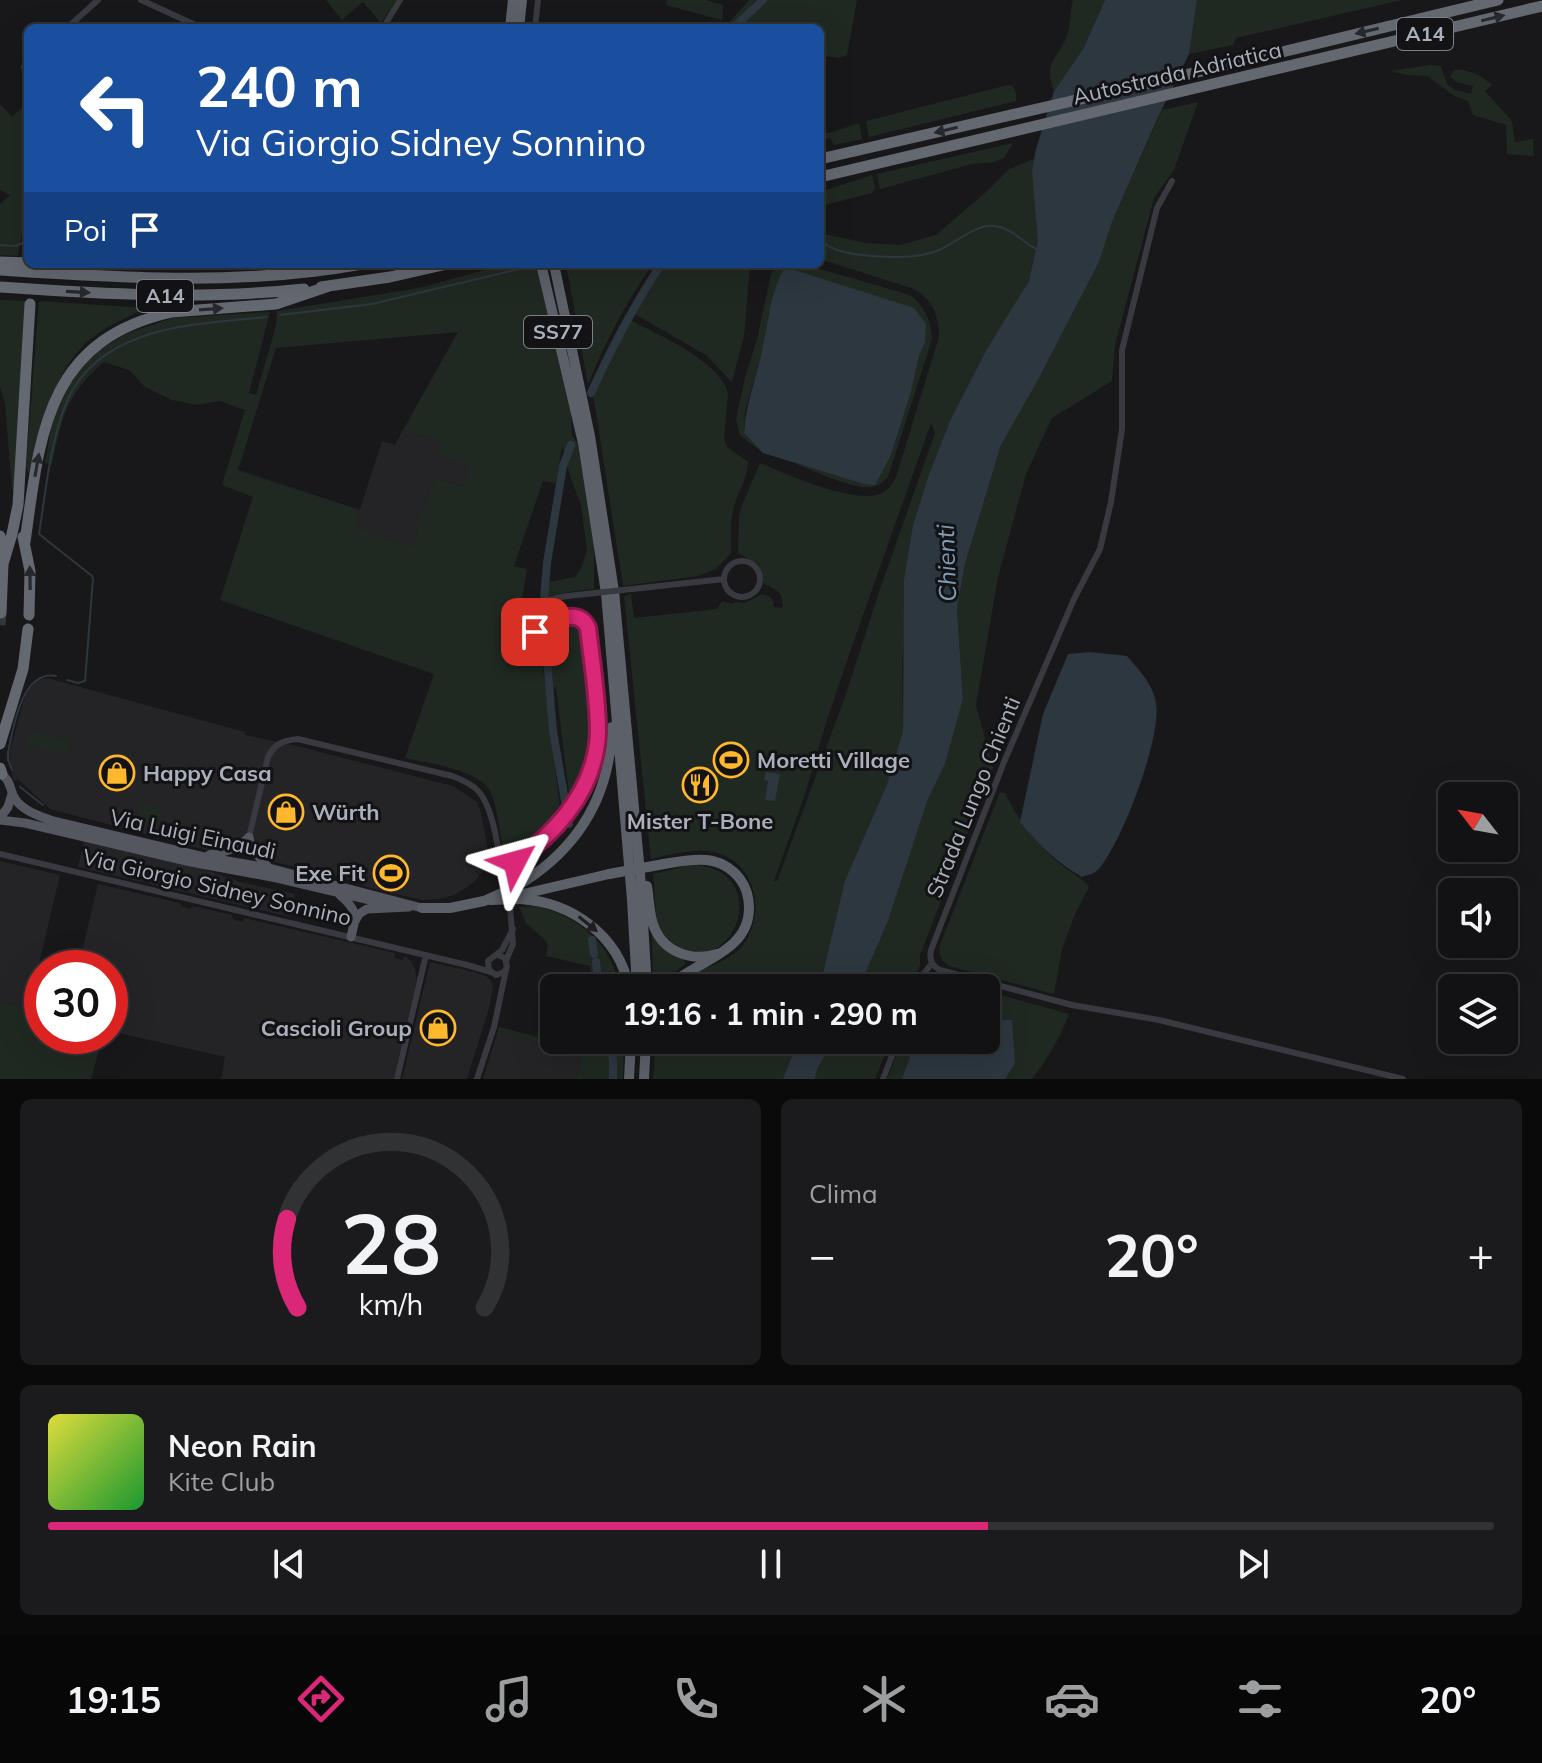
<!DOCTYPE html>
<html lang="it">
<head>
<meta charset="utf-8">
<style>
	body { margin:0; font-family:Mulish,sans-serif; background:#1b1b1d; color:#f1f3f6; height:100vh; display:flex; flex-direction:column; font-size:30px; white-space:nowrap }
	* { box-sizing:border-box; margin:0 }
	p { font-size:26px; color:#9c9ea0 }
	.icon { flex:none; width:44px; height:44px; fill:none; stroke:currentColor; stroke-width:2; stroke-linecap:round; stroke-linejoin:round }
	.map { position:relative; height:1079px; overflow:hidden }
	.details { display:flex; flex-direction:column; gap:20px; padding:20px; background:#0a0a0b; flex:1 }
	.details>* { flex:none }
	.guide { position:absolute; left:24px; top:24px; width:800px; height:244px; border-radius:12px; box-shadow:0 8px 32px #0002,0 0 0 2px #313234; background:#1a4fa0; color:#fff; overflow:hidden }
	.needle { width:52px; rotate:301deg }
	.controls { position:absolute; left:1438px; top:782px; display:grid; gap:16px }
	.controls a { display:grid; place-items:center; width:80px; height:80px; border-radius:12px; background:#121214; box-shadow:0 8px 32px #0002,0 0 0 2px #313234; font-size:40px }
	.speed { position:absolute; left:24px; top:950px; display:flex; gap:16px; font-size:40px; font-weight:700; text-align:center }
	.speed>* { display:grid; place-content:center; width:104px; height:104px; border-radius:50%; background:#121214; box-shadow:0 8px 32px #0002,0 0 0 2px #313234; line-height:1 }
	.speed .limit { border:12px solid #d22; background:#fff; color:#111 }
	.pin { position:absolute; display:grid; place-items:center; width:68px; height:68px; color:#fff; margin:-34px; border-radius:16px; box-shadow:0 4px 12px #0006 }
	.me { position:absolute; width:88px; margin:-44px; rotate:51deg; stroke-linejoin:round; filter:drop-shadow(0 0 6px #0008) }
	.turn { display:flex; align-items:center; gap:28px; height:168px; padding:0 40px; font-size:36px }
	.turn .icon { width:104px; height:104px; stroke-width:2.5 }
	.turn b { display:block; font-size:56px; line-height:68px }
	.then { display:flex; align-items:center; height:76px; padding:0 40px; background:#0003; gap:16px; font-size:30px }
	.big { font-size:60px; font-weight:700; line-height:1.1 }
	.details .tile { flex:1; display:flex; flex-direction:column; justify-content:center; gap:12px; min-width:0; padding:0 28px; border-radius:12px; background:#1b1b1d }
	.details .dial { align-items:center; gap:0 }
	.dial svg { height:208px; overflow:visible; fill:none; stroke:#313234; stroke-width:7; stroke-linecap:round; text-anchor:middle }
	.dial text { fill:#f1f3f6; stroke:none }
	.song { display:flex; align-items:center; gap:24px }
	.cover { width:96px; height:96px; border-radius:12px; background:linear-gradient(135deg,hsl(60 70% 55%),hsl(130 70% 35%)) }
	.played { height:8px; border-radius:4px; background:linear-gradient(90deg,#db2777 65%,#313234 65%) }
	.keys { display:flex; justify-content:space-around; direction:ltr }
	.heat { display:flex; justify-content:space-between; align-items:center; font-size:44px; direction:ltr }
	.details .tiles { flex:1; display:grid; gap:20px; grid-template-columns:1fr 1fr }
	.tile:last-child { grid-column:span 2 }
	.trip { position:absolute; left:540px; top:974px; width:460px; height:80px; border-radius:12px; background:#121214; box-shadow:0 8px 32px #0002,0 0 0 2px #313234; font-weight:700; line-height:80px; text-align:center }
	.dock { display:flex; height:128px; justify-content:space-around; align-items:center; background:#070708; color:#9c9ea0 }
	.dock .icon { width:56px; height:56px }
	.dock .active { color:#db2777 }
	.dock b { font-size:36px; color:#f1f3f6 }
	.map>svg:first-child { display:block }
	.built { fill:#242427 }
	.green { fill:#1f2921; fill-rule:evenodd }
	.water { fill:#2d373f }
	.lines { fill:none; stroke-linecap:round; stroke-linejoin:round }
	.stream { stroke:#2d373f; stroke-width:2 }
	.canal { stroke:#2d373f; stroke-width:8 }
	.motorway-tunnel { stroke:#35363a; stroke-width:11; stroke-dasharray:11 5.5; stroke-linecap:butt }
	.minor { stroke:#383a40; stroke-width:6 }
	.primary { stroke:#54575f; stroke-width:9 }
	.trunk { stroke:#5c6068; stroke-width:10 }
	.motorway { stroke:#646871; stroke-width:11 }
	.minor-bridge { stroke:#383a40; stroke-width:6 }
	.trunk-bridge { stroke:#5c6068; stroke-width:10 }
	.oneway { fill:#27282c }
	.oneway2 { fill:#1e1f21 }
	.route-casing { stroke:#8e194d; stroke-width:20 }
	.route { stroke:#db2777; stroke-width:14 }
	.labels { text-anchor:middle; stroke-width:6; stroke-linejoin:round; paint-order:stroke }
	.shield { fill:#131315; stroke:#7c8089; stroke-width:2 }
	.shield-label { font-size:20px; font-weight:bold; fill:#a9afbb }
	.street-label { font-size:22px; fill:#a9afbb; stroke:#131315 }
	.poi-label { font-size:22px; font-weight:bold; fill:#a9afbb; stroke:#131315; text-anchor:start }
	.water-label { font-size:24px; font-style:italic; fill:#7e9db8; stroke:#131315 }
</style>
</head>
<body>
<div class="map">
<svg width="1542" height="1079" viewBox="0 0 1542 1079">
	<rect width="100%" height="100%" fill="#18181a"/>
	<path class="built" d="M403,430L444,443L470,466L463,486L435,478L414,531L418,532L413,548L354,528L382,441L395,445Z
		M47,678L245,732V735L297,746L453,786L477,802L481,813L492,870H484L473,883L454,895L439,899L422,900L370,888L343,877L274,862L262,857L255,847L236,845L210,851L50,809L18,779L14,781L9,761L10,751L23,702L29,690L37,680Z
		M84,840L201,868L240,882L295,894L290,917L78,867Z
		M0,861L60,875L37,972L42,974V1011L0,1001Z
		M98,884L180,903L181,906L190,909L193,906L232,915L233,919L243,922L244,918L395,953L394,958L402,960L405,956L411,961L415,969L417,979L394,1079H221L225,1057L110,1031V968H78Z
		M430,962L474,972L486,976L491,981L493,987L489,1008L467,1079H402Z
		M498,1031L566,1050L580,1059L581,1064L575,1079H483Z"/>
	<path class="green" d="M326,0H396L381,23L363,2L342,20Z
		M667,0H706L723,5L722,20L666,5Z
		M749,0H756L744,15H750L765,0H857L847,55L838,58L820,55V28H724Z
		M1073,0H1105L1083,49L1054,91C1042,59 1061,58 1068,32C1071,21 1070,10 1073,0Z
		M1197,0H1402L1236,38L1233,45L1189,54Z
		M1430,65L1441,66L1447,84L1455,90L1471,94L1473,86L1457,82L1450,77L1453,70C1466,68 1482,75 1492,85L1485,91L1512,121L1515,142L1533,139L1534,156L1507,154L1506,125L1473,115L1468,101L1453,95L1427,76L1407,75L1391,71Z
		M1008,85L1013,86L1016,93V101L869,137L866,121Z
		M28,102V197L18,256L0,255V204L10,195L0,190V104L12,117Z
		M1198,102L1174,170L1154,198L1115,345L1112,381L1052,418L1026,474L998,577L976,705L993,768L920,955V965L911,988H859L888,921L928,799L945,764L963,699L957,608L965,564L1001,445L1038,380L1099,262L1112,222L1162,110Z
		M859,123L862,139L834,145L830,138L820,140V134L833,132Z
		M1013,143L1004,158L995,162L972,164L880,189L877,174Z
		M1034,159C1030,187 1041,215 1038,243C1037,256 1033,269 1029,281L950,421L929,474L913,525L902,665L903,731L886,787L817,988H674C685,981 695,974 706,968C719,962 734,957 743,945C767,914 756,860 713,852C693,848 670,855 651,859L624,596L631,594L634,618L717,609L722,601L732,604L736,602L745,603L762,594C770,596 774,598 774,607L783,608C782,591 778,590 764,584L759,565L738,553L739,517L741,508L760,463C786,474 852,504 879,494C888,491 892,485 896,477L939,337C939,316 933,300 914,289L820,259V233L866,243L900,245L936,235L986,192L1009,169ZM931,423L935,433L881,586L845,697L777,881H774L805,794L825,726L851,649Z
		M872,175L875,188L872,193L820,206V192Z
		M507,264H536L571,411L572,436L578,443L594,547V589L575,591L547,596L549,582L575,577L581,568L587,551L581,505L570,476L562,446L556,483L543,481L514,566L527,569L521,604L511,629L515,638L522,643L536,640L540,643L560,809L526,843L504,855C500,837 498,809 491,793C482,770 427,763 405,758L434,674L220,600L253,497L222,485L245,410L220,401L197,405L172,400L145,387L129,370L104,362C66,394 62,418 52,464L45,463L53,417L67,387L82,366L105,346L128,333L173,318L270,312L249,393L256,395L276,326L277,311L419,288ZM458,332L403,430L443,443L439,455L469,466L463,486L435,478L414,530L418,532L413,547L355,528L360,510L238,470L276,348Z
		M566,264H653C626,302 606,341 588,384Z
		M665,264H750L744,336L732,382L706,355L633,313Z
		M776,264H803L910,295C925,307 931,320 932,339L888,477C883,482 879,486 872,487C853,490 810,469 791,462L845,477L891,455L911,392L919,356L925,343L769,312L763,348L745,411L744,433L763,453L740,435L736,419L745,378L757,339L771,274Z
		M0,300L26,301L16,492L12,489L5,403L0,387Z
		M39,301L146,308C126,318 97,330 82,347C48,383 42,434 31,480L26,466Z
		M629,319C659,336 718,359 728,393L724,439L727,447L748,462C748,478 738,491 734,506C730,521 731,538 731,553L716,569L698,576L623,586L593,394Z
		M570,624L578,626L580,628L590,729L584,762L570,801L556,688L553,687L548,631Z
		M29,731L70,742L66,754L26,744Z
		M1000,792L1005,793C1021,824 1033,840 1059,863C1069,872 1081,876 1089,887L1075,914L1062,949L1054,994L949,966C941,961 938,954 940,945Z
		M140,802L163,808L159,824L138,819L136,817Z
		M691,865C775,867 736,980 677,947C670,944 662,938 659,930C655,916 655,890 653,874Z
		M534,906C577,914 612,944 620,988H591L590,966L546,956L548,945L544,939L526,923L519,907Z
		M652,933L684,959L685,964L665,980L659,988H653Z
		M986,991L1069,1014C1061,1037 1047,1059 1032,1079H1005L1015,1064L1011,1020L986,1019Z
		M0,1001L42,1011V1036H103L91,1079H0Z
		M499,1027L593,1051L594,1040H624L623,1079H575L581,1064L580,1059L566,1050L498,1031Z
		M656,1040H798L783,1079H653Z
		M833,1040H891L875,1079H815L817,1070Z
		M902,1040H935L912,1051L902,1079H887Z"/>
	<path class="water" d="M1105,0H1197L1189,54L1159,115L1112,222L1099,262L1038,380L1001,445L965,564L957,608L963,699L945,764L928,799L888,921L859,988H817L824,969L845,881L886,787L903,731L904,580L913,525L929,474L950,421L987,349L1029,281L1038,241L1032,171L1036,149L1054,91L1083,49Z
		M785,267L914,308L926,324L925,343L919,356L911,392L891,455L875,485L864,484L763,453L744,433C746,402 757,376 763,346C769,317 770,294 785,267Z
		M1090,652L1127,656C1139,670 1153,684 1156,703C1162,737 1122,843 1098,870C1094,874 1087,875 1082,877C1057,863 1038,844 1020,822L1043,714L1068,654Z
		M766,772L780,774L775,801L765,800L768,781L764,780Z
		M986,1019L1012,1020L1015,1064L1005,1079H902L912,1051L935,1040H986Z
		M798,1040H833L817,1070L815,1079H783Z"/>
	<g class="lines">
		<path class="stream" d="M820,240C824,242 827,245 830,247C853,258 916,261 939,250C956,243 976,223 995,226C1012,228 1023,243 1038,250
			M0,245L15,246L23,243L28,209
			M280,315L372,304L528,267
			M67,680L78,683L85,681L93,579L92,576L39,534C46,490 50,442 67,401C100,325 198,324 267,317
			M12,770L8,760V753C13,728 22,669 56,676
			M20,787L43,805"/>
		<path class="canal" d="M733,28L763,0
			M591,393C612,346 633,307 661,264
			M569,824L553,731L543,612L547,563L563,466L571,445
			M592,940L594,954
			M596,962L599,988
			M608,1040L613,1060V1079"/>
		<path class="motorway-tunnel" d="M0,625L1,613"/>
		<path class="minor" d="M141,0L202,28
			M67,28L98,0
			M383,28L400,0
			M535,28L538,0
			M24,67L28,63
			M1172,181L1157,208L1122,350V429L1111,502L1100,549L1074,599L1004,762L931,950C929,959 932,966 940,970L1072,1005L1159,1020L1403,1079
			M724 579a18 18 0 1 1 36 0a18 18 0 1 1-36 0Z
			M632,589L724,579
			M249,837L268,757C274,744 284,740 298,739L452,776C460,779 468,782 475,788C495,804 499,859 504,884
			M0,854L467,965L491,972
			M502,872C530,851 561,830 579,799C609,748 594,684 588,628C577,603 547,627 530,633L522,629L520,621C532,597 563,597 586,594
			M498,955L505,958L507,967L504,972L496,975L489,970L488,961L502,950L513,929
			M506,961L513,944L510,906
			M918,988L922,976L932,963
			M397,1079L426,955
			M477,1079L494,1027L506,970
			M883,1079L898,1040"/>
		<path class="primary" d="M0,773C10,780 9,785 13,795C19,810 40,816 53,821L204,857L269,868L422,908
			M0,818L8,807L12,794
			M0,820L25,823L191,862L277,878L387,904
			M249,837L251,848L268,867
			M209,855C224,852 238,849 249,837
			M340,895C358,910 356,916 351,937
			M355,921L359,914L367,909L409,907"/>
		<path class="trunk" d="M510,28L513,0
			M519,28L522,0
			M541,264L583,443L606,593L632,900L637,988
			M554,264L590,436L614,591L640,873L647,988
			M664,864C692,859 720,853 740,879C746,887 749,898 749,908C749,954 693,961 667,988
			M517,886C577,850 610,797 612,727
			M647,886C649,898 649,912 653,924C662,952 691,962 717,954
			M519,895L609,874
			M520,899C571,902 619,935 629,988
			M422,908H450L484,901
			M629,1079L631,1040
			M644,1079L646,1040"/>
		<path class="motorway" d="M820,159L1228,65L1498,0
			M820,177L1542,6
			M0,262L28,263
			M44,264H88
			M273,264H299
			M0,270C121,278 242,286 362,264
			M0,287C102,294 203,300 304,289
			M321,287L390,277L447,264
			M0,536L3,564L1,613
			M23,537L30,571L29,615
			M25,542C40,434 46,340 172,312L276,304L329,286
			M3,564L12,534L18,505L30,304
			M0,744L23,669L28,629
			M0,768L2,774"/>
		<path class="minor-bridge" d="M586,594L632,589"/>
		<path class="trunk-bridge" d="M609,874L664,864
			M490,900L520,899
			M484,901L517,886"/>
	</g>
	<defs><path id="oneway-solid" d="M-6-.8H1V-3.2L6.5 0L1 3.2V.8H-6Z" transform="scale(2)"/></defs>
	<g class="oneway">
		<use href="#oneway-solid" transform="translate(1493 18) rotate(-13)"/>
		<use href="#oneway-solid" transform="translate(1367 31) rotate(167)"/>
		<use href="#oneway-solid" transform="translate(946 130) rotate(167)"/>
		<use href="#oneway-solid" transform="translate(78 292) rotate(3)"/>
		<use href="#oneway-solid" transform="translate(211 309) rotate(-4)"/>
		<use href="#oneway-solid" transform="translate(37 465) rotate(-80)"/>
		<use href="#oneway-solid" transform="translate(30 578) rotate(-91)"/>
	</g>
	<use class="oneway2" href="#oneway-solid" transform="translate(588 924) rotate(39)"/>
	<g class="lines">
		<g class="route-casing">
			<path id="route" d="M515,862C558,831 596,789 598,732C598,698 592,662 588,628C578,605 550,623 535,632"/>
		</g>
		<use href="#route" class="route"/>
	</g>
	<defs>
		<g id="stadium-ring" transform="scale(1.8)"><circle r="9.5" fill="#131315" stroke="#ffb82b" stroke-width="1.5"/><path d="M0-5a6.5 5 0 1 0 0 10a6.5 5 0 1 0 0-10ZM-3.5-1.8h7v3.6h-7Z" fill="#ffb82b"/></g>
		<g id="shop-ring" transform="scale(1.8)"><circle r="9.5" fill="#131315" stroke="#ffb82b" stroke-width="1.5"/><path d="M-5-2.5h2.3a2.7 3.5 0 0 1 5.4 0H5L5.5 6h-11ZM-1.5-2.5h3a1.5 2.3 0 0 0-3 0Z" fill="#ffb82b"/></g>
		<g id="restaurant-ring" transform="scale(1.8)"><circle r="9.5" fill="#131315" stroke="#ffb82b" stroke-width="1.5"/><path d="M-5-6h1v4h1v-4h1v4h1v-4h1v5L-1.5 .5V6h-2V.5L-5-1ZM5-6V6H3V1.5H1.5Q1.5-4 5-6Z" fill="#ffb82b"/></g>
	</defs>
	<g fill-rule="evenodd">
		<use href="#stadium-ring" x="731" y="760"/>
		<use href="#shop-ring" x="117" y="773"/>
		<use href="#restaurant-ring" x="700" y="785"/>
		<use href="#shop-ring" x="286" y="812"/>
		<use href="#stadium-ring" x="391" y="873"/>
		<use href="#shop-ring" x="438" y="1028"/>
	</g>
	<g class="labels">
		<g class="shield">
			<rect x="1397" y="18" width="56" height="32" rx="6"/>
			<rect x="137" y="280" width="56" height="32" rx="6"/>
			<rect x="524" y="316" width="68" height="32" rx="6"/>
		</g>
		<g class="shield-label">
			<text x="1425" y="41">A14</text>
			<text x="165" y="303">A14</text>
			<text x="558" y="339">SS77</text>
		</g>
		<g class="street-label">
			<text transform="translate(1177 73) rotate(-13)" y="8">Autostrada Adriatica</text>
			<text transform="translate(973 797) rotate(-68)" y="8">Strada Lungo Chienti</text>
			<text transform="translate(193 834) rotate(12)" y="8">Via Luigi Einaudi</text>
			<text transform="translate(217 887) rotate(13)" y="8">Via Giorgio Sidney Sonnino</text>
		</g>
		<g class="poi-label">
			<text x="757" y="768">Moretti Village</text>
			<text x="143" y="781">Happy Casa</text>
			<text x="312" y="820">Würth</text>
			<text x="700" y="829" text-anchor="middle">Mister T-Bone</text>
			<text x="365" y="881" text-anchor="end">Exe Fit</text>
			<text x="412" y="1036" text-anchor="end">Cascioli Group</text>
		</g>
		<g class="water-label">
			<text transform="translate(947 563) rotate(-92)" y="8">Chienti</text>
		</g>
	</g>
</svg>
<div class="controls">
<a><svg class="needle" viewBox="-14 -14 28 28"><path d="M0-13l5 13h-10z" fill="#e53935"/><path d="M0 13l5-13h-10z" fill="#9c9ea0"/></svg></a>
<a><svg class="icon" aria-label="sound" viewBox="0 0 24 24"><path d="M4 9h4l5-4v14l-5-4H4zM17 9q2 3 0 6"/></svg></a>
<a><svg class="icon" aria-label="layers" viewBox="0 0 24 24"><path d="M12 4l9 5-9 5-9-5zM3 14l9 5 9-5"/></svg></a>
</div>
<div class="speed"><div class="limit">30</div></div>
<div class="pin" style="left:535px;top:632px;background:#d93025"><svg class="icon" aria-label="arrive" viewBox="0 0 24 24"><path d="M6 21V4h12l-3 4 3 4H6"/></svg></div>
<svg class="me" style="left:515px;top:862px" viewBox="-20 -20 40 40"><path d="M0-17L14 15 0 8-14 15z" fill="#db2777" stroke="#fff" stroke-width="4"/></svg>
<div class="trip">19:16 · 1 min · 290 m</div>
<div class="guide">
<div class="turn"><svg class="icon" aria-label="left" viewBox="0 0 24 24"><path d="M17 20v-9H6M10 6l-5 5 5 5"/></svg><div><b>240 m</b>Via Giorgio Sidney Sonnino</div></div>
<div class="then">Poi<svg class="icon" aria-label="arrive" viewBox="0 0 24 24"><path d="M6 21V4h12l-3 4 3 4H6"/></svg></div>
</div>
</div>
<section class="details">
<div class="tiles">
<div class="tile dial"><svg viewBox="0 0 100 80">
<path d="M14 69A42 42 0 1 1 86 69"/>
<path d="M14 69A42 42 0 0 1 10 35" stroke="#db2777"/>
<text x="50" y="56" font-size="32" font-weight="700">28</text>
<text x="50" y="72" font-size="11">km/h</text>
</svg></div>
<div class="tile"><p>Clima</p>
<div class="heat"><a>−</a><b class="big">20°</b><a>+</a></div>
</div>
<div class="tile">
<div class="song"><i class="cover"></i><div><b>Neon Rain</b><p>Kite Club</p></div></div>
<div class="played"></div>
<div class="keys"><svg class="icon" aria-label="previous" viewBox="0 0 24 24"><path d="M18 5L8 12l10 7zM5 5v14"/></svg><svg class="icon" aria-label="pause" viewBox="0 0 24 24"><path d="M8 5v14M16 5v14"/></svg><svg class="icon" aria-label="next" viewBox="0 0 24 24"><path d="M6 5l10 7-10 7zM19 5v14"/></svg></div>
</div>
</div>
</section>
<nav class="dock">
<b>19:15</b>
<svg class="icon active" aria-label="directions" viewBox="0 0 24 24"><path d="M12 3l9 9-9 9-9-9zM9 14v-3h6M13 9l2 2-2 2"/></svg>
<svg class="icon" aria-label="music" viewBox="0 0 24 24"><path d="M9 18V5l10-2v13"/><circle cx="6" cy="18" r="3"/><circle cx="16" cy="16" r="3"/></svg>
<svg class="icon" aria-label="phone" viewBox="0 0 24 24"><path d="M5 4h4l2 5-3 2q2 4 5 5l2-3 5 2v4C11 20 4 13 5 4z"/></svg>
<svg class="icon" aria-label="climate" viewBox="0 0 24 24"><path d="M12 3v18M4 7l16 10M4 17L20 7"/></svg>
<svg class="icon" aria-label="car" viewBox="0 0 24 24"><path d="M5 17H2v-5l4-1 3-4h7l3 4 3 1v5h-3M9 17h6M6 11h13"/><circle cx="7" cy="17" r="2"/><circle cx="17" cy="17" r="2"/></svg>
<svg class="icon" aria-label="filters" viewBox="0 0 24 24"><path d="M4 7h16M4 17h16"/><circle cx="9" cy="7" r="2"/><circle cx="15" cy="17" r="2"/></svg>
<b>20°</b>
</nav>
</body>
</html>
